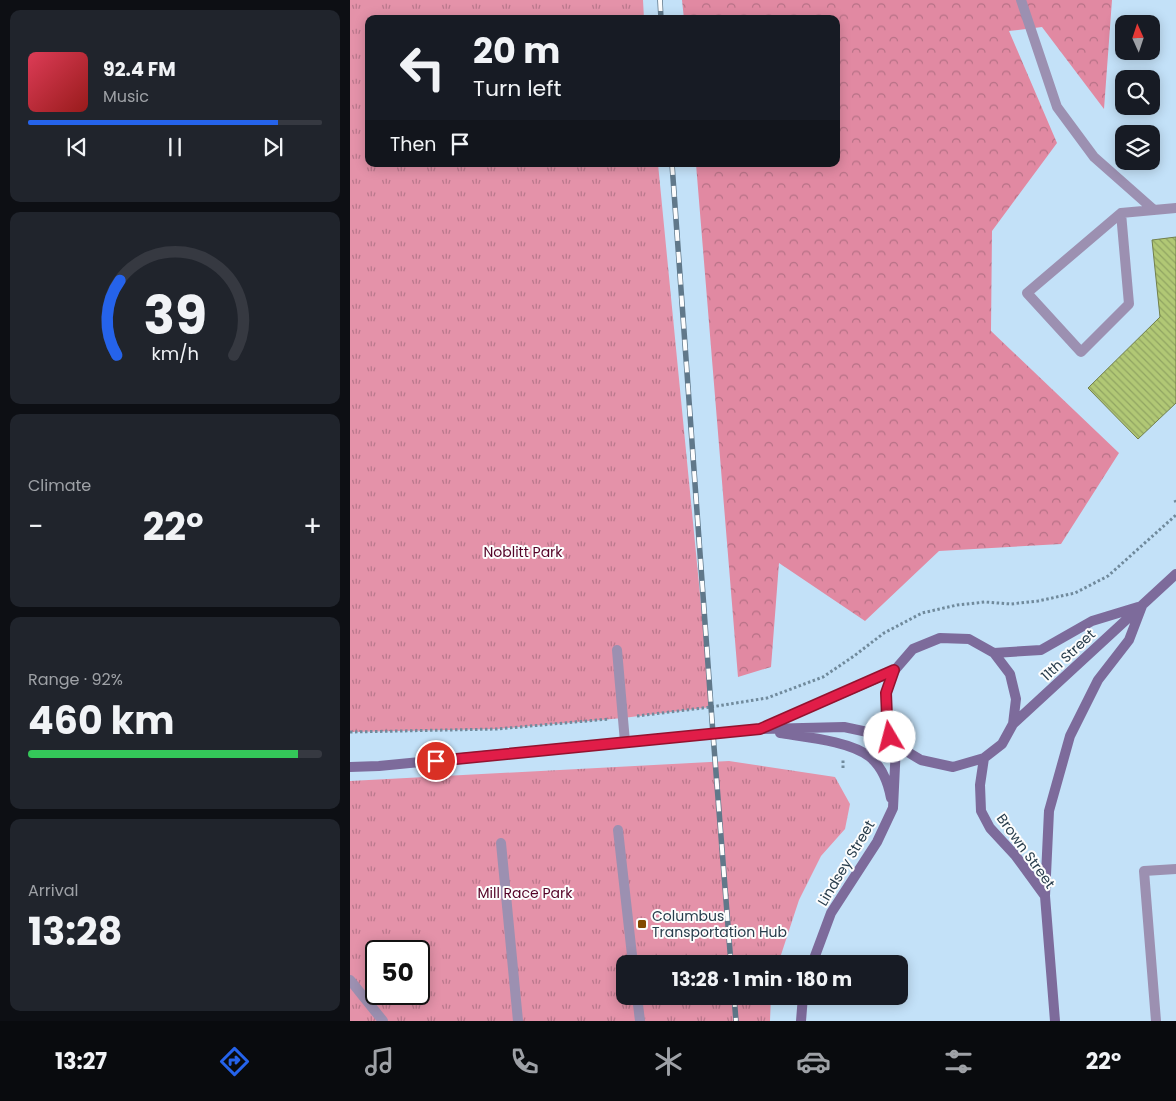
<!DOCTYPE html>
<html lang="en">
<head>
<meta charset="utf-8">
<style>
	body { margin:0; font-family:Poppins,sans-serif; background:#20242c; color:#f1f3f6; height:100vh; display:flex; flex-direction:column; font-size:19px; white-space:nowrap }
	* { box-sizing:border-box; margin:0 }
	p { font-size:16px; color:#9ea1a6 }
	.icon { flex:none; width:28px; height:28px; fill:none; stroke:currentColor; stroke-width:2; stroke-linecap:round; stroke-linejoin:round }
	.map { position:relative; flex:1; overflow:hidden }
	.side { display:flex; flex-direction:column; gap:10px; padding:10px; background:#0d0f14; width:350px }
	.side>* { flex:none }
	.banner { position:absolute; left:15px; top:15px; width:475px; height:152px; border-radius:10px; box-shadow:0 2px 12px #0003; background:#171b24; color:#f1f3f6; overflow:hidden }
	.needle { width:32px; rotate:357deg }
	.controls { position:absolute; left:765px; top:15px; display:grid; gap:10px }
	.controls a { display:grid; place-items:center; width:45px; height:45px; border-radius:10px; background:#171b24; box-shadow:0 2px 12px #0003; font-size:25px }
	.speed { position:absolute; left:15px; top:940px; display:flex; gap:10px; font-size:25px; font-weight:700; text-align:center }
	.speed>* { display:grid; place-content:center; width:65px; height:65px; border-radius:50%; background:#171b24; box-shadow:0 2px 12px #0003; line-height:1 }
	.speed .limit { border:2px solid #111; border-radius:8px; background:#fff; color:#111 }
	.pin { position:absolute; display:grid; place-items:center; width:42px; height:42px; color:#fff; margin:-21px; border:2px solid #fff; border-radius:50%; box-shadow:0 1px 5px #0007 }
	.me { position:absolute; width:55px; margin:-28px; rotate:352deg; stroke-linejoin:round; filter:drop-shadow(0 0 4px #0008) }
	.turn { display:flex; align-items:center; gap:18px; height:105px; padding:0 25px; font-size:22px }
	.turn .icon { width:65px; height:65px; stroke-width:2.5 }
	.turn b { display:block; font-size:35px; line-height:42px }
	.then { display:flex; align-items:center; height:48px; padding:0 25px; background:#0003; gap:10px; font-size:19px }
	.big { font-size:38px; font-weight:700; line-height:1.1 }
	.side .tile { flex:1; display:flex; flex-direction:column; justify-content:center; gap:8px; min-width:0; padding:0 18px; border-radius:10px; background:#20242c }
	.side .dial { align-items:center; gap:0 }
	.dial svg { height:130px; overflow:visible; fill:none; stroke:#363941; stroke-width:7; stroke-linecap:round; text-anchor:middle }
	.dial text { fill:#f1f3f6; stroke:none }
	.song { display:flex; align-items:center; gap:15px }
	.cover { width:60px; height:60px; border-radius:8px; background:linear-gradient(135deg,hsl(350 70% 55%),hsl(0 70% 35%)) }
	.played { height:5px; border-radius:2px; background:linear-gradient(90deg,#2563eb 85%,#363941 85%) }
	.keys { display:flex; justify-content:space-around; direction:ltr }
	.heat { display:flex; justify-content:space-between; align-items:center; font-size:28px; direction:ltr }
	.charge { height:8px; border-radius:4px; background:linear-gradient(90deg,#34c759 92%,#363941 0) }
	.trip { position:absolute; left:266px; top:955px; width:292px; height:50px; border-radius:10px; background:#171b24; box-shadow:0 2px 12px #0003; font-weight:700; line-height:50px; text-align:center }
	.tabs { display:flex; height:80px; justify-content:space-around; align-items:center; background:#090b0e; color:#9ea1a6 }
	.tabs .icon { width:35px; height:35px }
	.tabs .on { color:#2563eb }
	.tabs b { font-size:22px; color:#f1f3f6 }
	main { display:flex; flex:1; min-height:0 }
	.map>svg:first-child { display:block }
	.forest { fill:url(#forest-crowns) }
	.park { fill:url(#park-tufts); fill-rule:evenodd }
	.building { fill:url(#building-back-hatch); stroke:#717f4c }
	.lines { fill:none; stroke-linecap:round; stroke-linejoin:round }
	.path { stroke:#708a9c; stroke-width:3; stroke-dasharray:2.5 2.5; stroke-linecap:butt }
	.lane { stroke:#9c90b1; stroke-width:10 }
	.secondary { stroke:#7d6b9b; stroke-width:10 }
	.rail-casing { stroke:#60788a; stroke-width:5.5 }
	.rail { stroke:#fdfdfd; stroke-width:4; stroke-dasharray:11; stroke-linecap:butt }
	.route-casing { stroke:#92132f; stroke-width:12 }
	.route { stroke:#e11d48; stroke-width:9 }
	.poi-dot { fill:#834900; stroke:#fdfdfd; stroke-width:2 }
	.labels { text-anchor:middle; stroke-width:4; stroke-linejoin:round; paint-order:stroke }
	.park-label { font-size:14px; fill:#540327; stroke:#fdfdfd }
	.street-label { font-size:14px; fill:#283d4c; stroke:#fdfdfd }
	.poi-label { font-size:14px; fill:#283d4c; stroke:#fdfdfd; text-anchor:start }
</style>
</head>
<body>
<main>
<section class="side">
<div class="tile">
<div class="song"><i class="cover"></i><div><b>92.4 FM</b><p>Music</p></div></div>
<div class="played"></div>
<div class="keys"><svg class="icon" aria-label="previous" viewBox="0 0 24 24"><path d="M18 5L8 12l10 7zM5 5v14"/></svg><svg class="icon" aria-label="pause" viewBox="0 0 24 24"><path d="M8 5v14M16 5v14"/></svg><svg class="icon" aria-label="next" viewBox="0 0 24 24"><path d="M6 5l10 7-10 7zM19 5v14"/></svg></div>
</div>
<div class="tile dial"><svg viewBox="0 0 100 80">
<path d="M14 69A42 42 0 1 1 86 69"/>
<path d="M14 69A42 42 0 0 1 16 23" stroke="#2563eb"/>
<text x="50" y="56" font-size="32" font-weight="700">39</text>
<text x="50" y="72" font-size="11">km/h</text>
</svg></div>
<div class="tile"><p>Climate</p>
<div class="heat"><a>−</a><b class="big">22°</b><a>+</a></div>
</div>
<div class="tile"><p>Range · 92%</p><b class="big">460 km</b><div class="charge"></div></div>
<div class="tile"><p>Arrival</p><b class="big">13:28</b></div>
</section>
<div class="map">
<svg width="826" height="1021" viewBox="0 0 826 1021">
	<defs>
		<pattern id="forest-crowns" width="20" height="18" patternUnits="userSpaceOnUse" patternTransform="scale(1.25)"><rect width="20" height="18" fill="#e189a2"/><path d="M2 6a3 3 0 1 1 6 0M12 15a3 3 0 1 1 6 0" fill="none" stroke="#b67186"/></pattern>
		<pattern id="park-tufts" width="24" height="20" patternUnits="userSpaceOnUse" patternTransform="scale(1.25)"><rect width="24" height="20" fill="#e492a9"/><path d="M3 7l-1-3M5 7V3M7 7l1-3M15 17l-1-3M17 17v-4M19 17l1-3" fill="none" stroke="#b9788c"/></pattern>
		<pattern id="building-back-hatch" width="6" height="6" patternUnits="userSpaceOnUse" patternTransform="scale(1.25)"><rect width="6" height="6" fill="#b1c875"/><path d="M-1 5l2 2M0 0l6 6M5-1l2 2" fill="none" stroke="#90a462"/></pattern>
	</defs>
	<rect width="100%" height="100%" fill="#c3e1f8"/>
	<path class="forest" d="M332,0H762L754,109L692,27L659,31L707,143L642,231L641,331L769,453L711,544L589,551L515,621L429,563L421,667L388,677L346,164H486V19H334Z"/>
	<path class="park" d="M0,0H293L294,19H19V164H308L361,707L273,718L147,729L0,732Z
		M379,761L485,777L500,804L495,829L471,856L449,900L428,964H275V996H421L420,1021H0V781ZM26,951H69V994H26Z"/>
	<path class="building" d="M826,237V403L788,439L738,388L810,317L802,240Z"/>
	<g class="lines">
		<path class="path" d="M825,500L826,503
			M287,716L361,707L417,698L473,677L504,656L534,633L572,613L607,605L635,602L661,604L688,601L725,593L758,576L826,515
			M0,732L147,729L259,719
			M493,768V758"/>
		<path class="lane" d="M671,0L707,107L744,157L804,210
			M771,213L779,304L731,352L677,293L771,213L826,208
			M267,650L275,742
			M268,830L283,964
			M151,843L168,1021
			M0,980L33,1021
			M287,996L290,1021
			M806,1021L794,871L826,869"/>
		<path class="secondary" d="M590,638L619,639L644,653L660,674L666,699L663,724L652,744L634,758L603,767L571,760L546,745L541,737L537,717L536,693L544,671L563,649Z
			M644,653L691,650L742,621L788,607
			M663,724L826,574
			M415,727L544,671
			M430,733C455,737 501,741 520,757C532,767 538,782 541,798
			M634,758L630,785L631,811L640,828L665,855L695,896
			M0,767L29,766L409,729L494,727L541,737
			M462,964L481,913L527,842L543,808L546,745
			M451,1021L453,996
			M705,1021L695,896L699,811L720,736L748,680L779,640L792,606"/>
		<g class="rail-casing">
			<path id="rail" d="M310,0L311,19
				M322,164L363,734L381,964
				M384,996L386,1021"/>
		</g>
		<use href="#rail" class="rail"/>
	</g>
	<g class="lines">
		<g class="route-casing">
			<path id="route" d="M86,761L410,729L544,670L536,693L537,717L540,737"/>
		</g>
		<use href="#route" class="route"/>
	</g>
	<rect class="poi-dot" x="287" y="919" width="10" height="10" rx="2.5"/>
	<g class="labels">
		<g class="park-label">
			<text x="173" y="557">Noblitt Park</text>
			<text x="175" y="898">Mill Race Park</text>
		</g>
		<g class="street-label">
			<text transform="translate(718 655) rotate(-43)" y="5">11th Street</text>
			<text transform="translate(676 851) rotate(54)" y="5">Brown Street</text>
			<text transform="translate(496 863) rotate(-59)" y="5">Lindsey Street</text>
		</g>
		<g class="poi-label">
			<text x="302" y="921">Columbus<tspan x="302" dy="16">Transportation Hub</tspan></text>
		</g>
	</g>
</svg>
<div class="controls">
<a><svg class="needle" viewBox="-14 -14 28 28"><path d="M0-13l5 13h-10z" fill="#e53935"/><path d="M0 13l5-13h-10z" fill="#9ea1a6"/></svg></a>
<a><svg class="icon" aria-label="search" viewBox="0 0 24 24"><circle cx="10" cy="10" r="6"/><path d="M15 15l6 6"/></svg></a>
<a><svg class="icon" aria-label="layers" viewBox="0 0 24 24"><path d="M12 4l9 5-9 5-9-5zM3 14l9 5 9-5"/></svg></a>
</div>
<div class="speed"><div class="limit">50</div></div>
<div class="pin" style="left:86px;top:761px;background:#d93025"><svg class="icon" aria-label="arrive" viewBox="0 0 24 24"><path d="M6 21V4h12l-3 4 3 4H6"/></svg></div>
<svg class="me" style="left:540px;top:737px" viewBox="-20 -20 40 40"><circle r="19" fill="#fff"/><path d="M0-13L10 11 0 6-10 11z" fill="#e11d48"/></svg>
<div class="trip">13:28 · 1 min · 180 m</div>
<div class="banner">
<div class="turn"><svg class="icon" aria-label="left" viewBox="0 0 24 24"><path d="M17 20v-9H6M10 6l-5 5 5 5"/></svg><div><b>20 m</b>Turn left</div></div>
<div class="then">Then<svg class="icon" aria-label="arrive" viewBox="0 0 24 24"><path d="M6 21V4h12l-3 4 3 4H6"/></svg></div>
</div>
</div>
</main>
<nav class="tabs">
<b>13:27</b>
<svg class="icon on" aria-label="directions" viewBox="0 0 24 24"><path d="M12 3l9 9-9 9-9-9zM9 14v-3h6M13 9l2 2-2 2"/></svg>
<svg class="icon" aria-label="music" viewBox="0 0 24 24"><path d="M9 18V5l10-2v13"/><circle cx="6" cy="18" r="3"/><circle cx="16" cy="16" r="3"/></svg>
<svg class="icon" aria-label="phone" viewBox="0 0 24 24"><path d="M5 4h4l2 5-3 2q2 4 5 5l2-3 5 2v4C11 20 4 13 5 4z"/></svg>
<svg class="icon" aria-label="climate" viewBox="0 0 24 24"><path d="M12 3v18M4 7l16 10M4 17L20 7"/></svg>
<svg class="icon" aria-label="car" viewBox="0 0 24 24"><path d="M5 17H2v-5l4-1 3-4h7l3 4 3 1v5h-3M9 17h6M6 11h13"/><circle cx="7" cy="17" r="2"/><circle cx="17" cy="17" r="2"/></svg>
<svg class="icon" aria-label="filters" viewBox="0 0 24 24"><path d="M4 7h16M4 17h16"/><circle cx="9" cy="7" r="2"/><circle cx="15" cy="17" r="2"/></svg>
<b>22°</b>
</nav>
</body>
</html>
